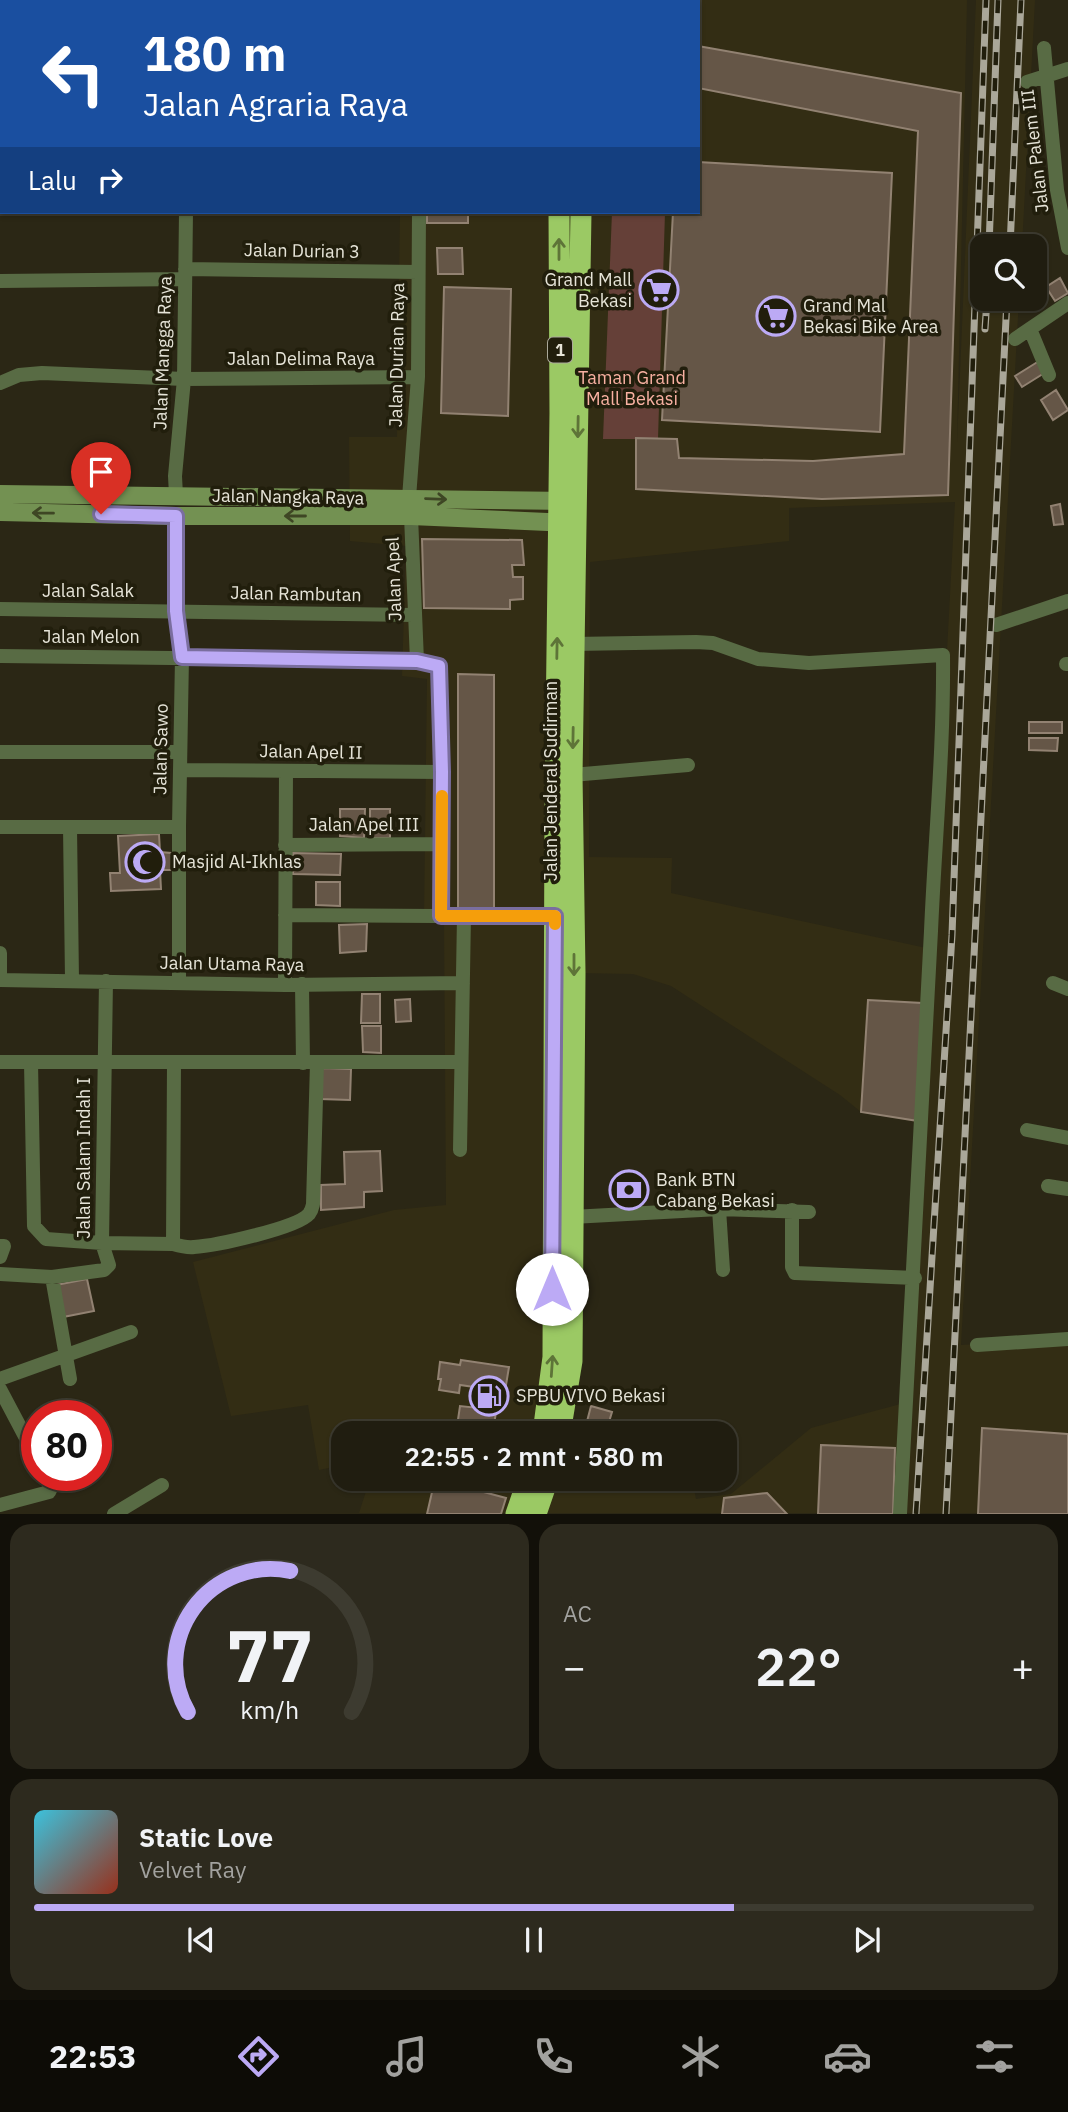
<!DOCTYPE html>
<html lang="id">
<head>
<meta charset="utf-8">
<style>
	body { margin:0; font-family:"IBM Plex Sans",sans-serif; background:#2d2a1e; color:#f1f3f6; height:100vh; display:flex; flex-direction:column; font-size:26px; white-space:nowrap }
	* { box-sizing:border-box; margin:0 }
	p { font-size:23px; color:#a2a29f }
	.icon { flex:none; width:38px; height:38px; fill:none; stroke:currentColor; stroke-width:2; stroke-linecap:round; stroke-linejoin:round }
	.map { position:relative; height:1514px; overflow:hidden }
	.drawer { display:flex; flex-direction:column; gap:10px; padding:10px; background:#121009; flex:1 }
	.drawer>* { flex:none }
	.top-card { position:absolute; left:0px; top:0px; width:700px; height:214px; box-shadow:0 2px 5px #0004,0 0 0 2px #3d3b30; background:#1a4fa0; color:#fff; overflow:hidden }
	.fabs { position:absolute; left:970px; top:234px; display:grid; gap:14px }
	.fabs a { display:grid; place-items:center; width:77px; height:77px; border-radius:14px; background:#201d10; box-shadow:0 2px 5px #0004,0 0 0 2px #3d3b30; font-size:35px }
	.speed { position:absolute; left:21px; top:1400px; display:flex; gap:14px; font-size:35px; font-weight:700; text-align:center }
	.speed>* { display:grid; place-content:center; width:91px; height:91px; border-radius:50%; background:#201d10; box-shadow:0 2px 5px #0004,0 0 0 2px #3d3b30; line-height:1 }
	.speed .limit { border:10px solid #d22; background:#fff; color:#111 }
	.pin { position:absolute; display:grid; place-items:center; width:60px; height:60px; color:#fff; margin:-72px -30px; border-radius:50% 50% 50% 0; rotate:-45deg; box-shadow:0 0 7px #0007 }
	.pin .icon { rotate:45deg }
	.me { position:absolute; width:77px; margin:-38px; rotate:0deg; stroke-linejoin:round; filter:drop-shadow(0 0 5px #0008) }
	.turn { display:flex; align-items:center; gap:24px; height:147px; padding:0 28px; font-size:32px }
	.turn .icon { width:91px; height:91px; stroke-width:2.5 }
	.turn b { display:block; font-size:49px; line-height:60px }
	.then { display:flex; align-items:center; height:66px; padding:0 28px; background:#0003; gap:14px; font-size:26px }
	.big { font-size:52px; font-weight:600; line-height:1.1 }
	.drawer .widget { flex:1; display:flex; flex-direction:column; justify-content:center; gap:10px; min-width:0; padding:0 24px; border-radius:21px; background:#2d2a1e }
	.drawer .dial { align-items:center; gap:0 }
	.dial svg { height:182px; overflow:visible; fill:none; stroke:#3d3b30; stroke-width:7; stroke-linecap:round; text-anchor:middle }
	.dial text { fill:#f1f3f6; stroke:none }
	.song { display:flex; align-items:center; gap:21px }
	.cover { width:84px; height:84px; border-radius:10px; background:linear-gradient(135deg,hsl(190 70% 55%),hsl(10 70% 35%)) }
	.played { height:7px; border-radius:4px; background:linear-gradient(90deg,#bcaaf5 70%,#3d3b30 70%) }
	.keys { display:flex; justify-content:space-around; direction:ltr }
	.heat { display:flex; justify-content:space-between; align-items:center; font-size:38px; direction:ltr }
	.drawer .tiles { flex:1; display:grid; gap:10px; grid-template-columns:1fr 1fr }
	.widget:last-child { grid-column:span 2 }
	.trip { position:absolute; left:331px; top:1421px; width:406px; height:70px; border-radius:21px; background:#201d10; box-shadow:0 2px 5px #0004,0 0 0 2px #3d3b30; font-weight:600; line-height:70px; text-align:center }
	.dock { display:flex; height:112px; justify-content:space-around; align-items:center; background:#0d0c06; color:#a2a29f }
	.dock .icon { width:49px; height:49px }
	.dock .selected { color:#bcaaf5 }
	.dock b { font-size:32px; color:#f1f3f6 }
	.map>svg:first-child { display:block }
	.built { fill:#332d14; fill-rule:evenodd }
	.green { fill:#654038 }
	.building { fill:#655647; stroke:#928272; stroke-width:2 }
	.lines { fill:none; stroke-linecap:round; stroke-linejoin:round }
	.street { stroke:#586b44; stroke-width:14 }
	.secondary { stroke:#739152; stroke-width:18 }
	.highway { stroke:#9bc964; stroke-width:21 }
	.rail-casing { stroke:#aaa799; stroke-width:7 }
	.rail { stroke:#211e0c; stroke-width:4.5; stroke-dasharray:13; stroke-linecap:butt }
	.oneway { stroke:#5e7438 }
	.oneway2 { stroke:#3e4624 }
	.route-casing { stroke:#7a6e9f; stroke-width:18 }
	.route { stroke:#bcaaf5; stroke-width:12 }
	.slow { stroke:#f59e0b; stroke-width:12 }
	.labels { text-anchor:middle; stroke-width:7; stroke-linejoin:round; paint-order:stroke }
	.shield { fill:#211e0c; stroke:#aba99b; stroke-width:2 }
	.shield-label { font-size:16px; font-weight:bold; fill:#e6e4d8 }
	.street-label { font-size:18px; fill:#e6e4d8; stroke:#211e0c }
	.poi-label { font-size:18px; fill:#e6e4d8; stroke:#211e0c; text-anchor:start }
	.park-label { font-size:18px; fill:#f9b1a2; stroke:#211e0c }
</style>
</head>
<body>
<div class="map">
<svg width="1068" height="1514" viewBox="0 0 1068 1514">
	<rect width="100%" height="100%" fill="#2b2715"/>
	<path class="built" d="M0,0H175L2,2V195Z
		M402,0H967L957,443L976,0H1035L1022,247H982V299H1019L961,1345L1068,1339V1513H359L370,1479H692L696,1499L731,1494L811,1428L908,1402L922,1123L861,1112L840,1095L671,986L633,974L575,973L560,1433H343V1465L319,1470L308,1405L231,1416L193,1262L394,1210L446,1205L444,921L424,919L427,679L402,676L406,546L350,541L349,437H397L400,212H698V2ZM955,502L931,949L671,893L672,858L589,857L590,562L789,541V508Z"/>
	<path class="green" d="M612,212H665L658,439H603Z"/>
	<path class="building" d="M698,46L961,93L948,495L822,499L636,489V438L677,439L679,458L813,461L904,454L918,131L698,88Z
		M0,58H2V102H0Z
		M698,162L892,173L880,432L662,420L673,212H698Z
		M427,212H468V223H427Z
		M437,248H462L463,274H438Z
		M1060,278L1068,293L1055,301L1046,287Z
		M444,287L511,289L508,416L441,413Z
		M1039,361L1046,372L1022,387L1015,376Z
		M1056,390L1068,410L1053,420L1041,400Z
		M1060,504L1063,524L1054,525L1051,506Z
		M422,539L522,540L524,565H512L513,577H523V599L510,600V609L424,608Z
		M458,674L494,675V909H458Z
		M1029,722H1062V733H1029Z
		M1029,738H1058L1057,751L1029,750Z
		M340,809H365L364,838L340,836Z
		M370,809H390V838H370Z
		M159,834L160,852L171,853L172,870H160L161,889L111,891L110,873H120L118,836Z
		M293,853L341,854L340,875L293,874Z
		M316,882H340V906L316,905Z
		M367,924L366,951L340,953L339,925Z
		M362,994H380V1023H361Z
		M410,999L411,1021L396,1022L395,1000Z
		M868,1000L922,1003L918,1121L861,1112Z
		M362,1026H381V1053L363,1052Z
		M322,1068L351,1069L350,1100L320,1099Z
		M380,1151L382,1191L364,1192V1207L321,1210V1185L345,1184L344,1152Z
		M87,1279L94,1311L63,1317L56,1285Z
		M461,1360L509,1367L505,1391L499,1390L493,1433H456L460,1406L478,1408L481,1388L460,1385L459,1393L439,1390L441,1379H438L440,1362L460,1365Z
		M591,1406L612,1412L609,1422L626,1425L623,1433H584Z
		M982,1428L1068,1434V1514H978Z
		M821,1445L895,1448L893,1514H818Z
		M435,1479L506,1498L501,1514H427Z
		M767,1493L787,1514H722L724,1498Z"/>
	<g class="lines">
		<path class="street" d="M186,0L187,2
			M414,0V2
			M1044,48L1057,190L1068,248
			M1027,82L1068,69
			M0,204H2
			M185,269L418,272
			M0,281L185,279
			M1030,329L1049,375
			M1015,339L1068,303
			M0,383L19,375L42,373L184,379L418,377
			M176,495L175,476L184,379L186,212
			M409,498L418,377L419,212
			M176,516V611L182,657L179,827V982
			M411,516L417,661
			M0,609L414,615
			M996,625L1068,601
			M573,644L696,642L713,643L758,659L809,663L943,655C944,747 935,839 931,931C922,1125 912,1319 900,1514
			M0,656L417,661L439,666L442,772L441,916
			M1066,664H1068
			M0,752H180
			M180,770L442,772
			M572,775L688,765
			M0,827H179
			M70,827L72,980
			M285,845L442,844
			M285,915L564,917
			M0,953V980
			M0,980L285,985L463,983
			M1053,983L1068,989
			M302,984L303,1063
			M285,985L286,771
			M0,1062H461
			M31,1062L34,1226L46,1239L102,1243L173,1244L174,1063
			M1027,1130L1068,1138
			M460,1150L464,916
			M1048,1186L1068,1189
			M719,1209L723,1270
			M792,1210V1267L795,1273L915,1278
			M572,1217L719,1209L809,1212
			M173,1244C180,1246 187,1248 194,1247C215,1246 297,1228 309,1214C312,1210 312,1209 313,1204L317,1063
			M0,1246H4L0,1257
			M0,1274L52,1277L104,1270L109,1265L102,1243L106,981
			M52,1277L70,1379
			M977,1345L1068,1339
			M0,1379L131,1332
			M0,1389L37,1459
			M0,1505L49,1492L51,1488L45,1475
			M114,1514L162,1485"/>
		<path class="secondary" d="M0,494L570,501
			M0,512L176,516H411L570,523"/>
		<path class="highway" d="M573,2L574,0
			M594,2V0
			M543,1433L553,1357L555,809L560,413L559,212
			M560,1433L572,1361L575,973L572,775L581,212
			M516,1514L528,1479
			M536,1514L548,1479"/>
		<g class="rail-casing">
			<path id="rail" d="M989,247L998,0
				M1010,247L1021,0
				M985,329L987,299
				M916,1514L952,935L986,0
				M946,1514L1007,299"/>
		</g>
		<use href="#rail" class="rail"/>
	</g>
	<defs><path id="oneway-shaft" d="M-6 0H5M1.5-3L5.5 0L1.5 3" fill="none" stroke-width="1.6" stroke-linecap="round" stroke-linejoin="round" transform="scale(1.75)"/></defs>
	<g class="oneway">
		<use href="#oneway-shaft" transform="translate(559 249) rotate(-90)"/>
		<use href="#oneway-shaft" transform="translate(578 427) rotate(91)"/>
		<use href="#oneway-shaft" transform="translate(557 648) rotate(-89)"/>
		<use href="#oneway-shaft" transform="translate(573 738) rotate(91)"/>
		<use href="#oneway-shaft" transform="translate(574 965) rotate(90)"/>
		<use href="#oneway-shaft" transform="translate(552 1366) rotate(-86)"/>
	</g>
	<g class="oneway2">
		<use href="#oneway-shaft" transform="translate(436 499) rotate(2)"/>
		<use href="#oneway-shaft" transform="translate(43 513) rotate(-179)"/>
		<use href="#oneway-shaft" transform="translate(295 516) rotate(-180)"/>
	</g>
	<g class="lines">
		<g class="route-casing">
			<path id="route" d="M101,514L176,516V611L182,657L417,661L439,666L442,772L441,916H555L552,1289"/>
		</g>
		<use href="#route" class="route"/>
		<path class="slow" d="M442,796L441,916H555V924"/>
	</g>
	<defs>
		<g id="supermarket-ring" transform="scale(2.0125)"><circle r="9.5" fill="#211e0c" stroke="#bcaaf5" stroke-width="1.5"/><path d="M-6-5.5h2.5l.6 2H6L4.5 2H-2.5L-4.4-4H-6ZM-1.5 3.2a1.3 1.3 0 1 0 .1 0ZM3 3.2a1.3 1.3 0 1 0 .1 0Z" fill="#bcaaf5"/></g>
		<g id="mosque-ring" transform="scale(2.0125)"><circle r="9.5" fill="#211e0c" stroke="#bcaaf5" stroke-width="1.5"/><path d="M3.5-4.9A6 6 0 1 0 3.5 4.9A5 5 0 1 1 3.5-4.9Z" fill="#bcaaf5"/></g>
		<g id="bank-ring" transform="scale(2.0125)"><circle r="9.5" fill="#211e0c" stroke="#bcaaf5" stroke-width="1.5"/><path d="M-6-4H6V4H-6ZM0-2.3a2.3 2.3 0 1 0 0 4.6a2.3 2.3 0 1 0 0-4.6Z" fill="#bcaaf5"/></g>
		<g id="fuel-ring" transform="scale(2.0125)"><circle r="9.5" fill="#211e0c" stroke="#bcaaf5" stroke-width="1.5"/><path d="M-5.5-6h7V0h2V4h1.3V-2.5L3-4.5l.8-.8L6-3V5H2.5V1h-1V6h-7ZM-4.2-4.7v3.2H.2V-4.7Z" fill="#bcaaf5"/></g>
	</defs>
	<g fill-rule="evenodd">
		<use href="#supermarket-ring" x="659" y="290"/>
		<use href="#supermarket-ring" x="776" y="316"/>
		<use href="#mosque-ring" x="145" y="862"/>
		<use href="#bank-ring" x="629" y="1190"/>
		<use href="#fuel-ring" x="489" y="1396"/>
	</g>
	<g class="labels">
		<rect class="shield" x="548" y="337.5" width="24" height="25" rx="5"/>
		<g class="shield-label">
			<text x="560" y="356">1</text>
		</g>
		<g class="street-label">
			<text transform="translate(1035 151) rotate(-97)" y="6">Jalan Palem III</text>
			<text transform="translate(302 251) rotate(1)" y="6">Jalan Durian 3</text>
			<text transform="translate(163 353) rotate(-88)" y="6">Jalan Mangga Raya</text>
			<text transform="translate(397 355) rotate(-89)" y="6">Jalan Durian Raya</text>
			<text x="301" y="365">Jalan Delima Raya</text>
			<text transform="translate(288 497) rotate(1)" y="6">Jalan Nangka Raya</text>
			<text transform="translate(394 579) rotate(-92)" y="6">Jalan Apel</text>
			<text x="88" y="597">Jalan Salak</text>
			<text transform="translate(296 594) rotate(1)" y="6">Jalan Rambutan</text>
			<text x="91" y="643">Jalan Melon</text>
			<text transform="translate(161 749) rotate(-89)" y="6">Jalan Sawo</text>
			<text transform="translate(311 752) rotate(1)" y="6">Jalan Apel II</text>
			<text transform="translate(551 781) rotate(-90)" y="6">Jalan Jenderal Sudirman</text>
			<text x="364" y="831">Jalan Apel III</text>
			<text transform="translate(232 964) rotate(1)" y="6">Jalan Utama Raya</text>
			<text transform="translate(84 1158) rotate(-90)" y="6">Jalan Salam Indah I</text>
		</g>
		<g class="poi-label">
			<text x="632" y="286" text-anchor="end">Grand Mall<tspan x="632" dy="21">Bekasi</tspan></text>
			<text x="803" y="312">Grand Mal<tspan x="803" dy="21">Bekasi Bike Area</tspan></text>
			<text x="172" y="868">Masjid Al-Ikhlas</text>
			<text x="656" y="1186">Bank BTN<tspan x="656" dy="21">Cabang Bekasi</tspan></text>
			<text x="516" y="1402">SPBU VIVO Bekasi</text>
		</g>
		<g class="park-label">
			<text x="632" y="384">Taman Grand<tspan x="632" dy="21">Mall Bekasi</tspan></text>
		</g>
	</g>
</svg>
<div class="fabs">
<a><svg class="icon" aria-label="search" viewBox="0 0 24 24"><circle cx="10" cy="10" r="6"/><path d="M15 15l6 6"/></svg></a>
</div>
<div class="speed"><div class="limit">80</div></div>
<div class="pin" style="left:101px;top:514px;background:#d93025"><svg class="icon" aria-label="arrive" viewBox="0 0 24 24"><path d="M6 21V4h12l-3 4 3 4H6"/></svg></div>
<svg class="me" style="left:552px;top:1289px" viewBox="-20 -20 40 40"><circle r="19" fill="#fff"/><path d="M0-13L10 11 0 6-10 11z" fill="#bcaaf5"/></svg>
<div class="trip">22:55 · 2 mnt · 580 m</div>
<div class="top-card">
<div class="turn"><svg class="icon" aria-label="left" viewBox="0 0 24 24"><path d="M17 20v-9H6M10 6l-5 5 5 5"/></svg><div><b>180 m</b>Jalan Agraria Raya</div></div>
<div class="then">Lalu<svg class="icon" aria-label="right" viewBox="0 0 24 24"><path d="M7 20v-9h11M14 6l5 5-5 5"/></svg></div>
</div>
</div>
<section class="drawer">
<div class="tiles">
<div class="widget dial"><svg viewBox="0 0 100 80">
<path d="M14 69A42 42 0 1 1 86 69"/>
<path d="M14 69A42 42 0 0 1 59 7" stroke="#bcaaf5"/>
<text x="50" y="56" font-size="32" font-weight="700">77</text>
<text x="50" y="72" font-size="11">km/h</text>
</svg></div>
<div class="widget"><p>AC</p>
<div class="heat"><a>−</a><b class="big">22°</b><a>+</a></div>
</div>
<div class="widget">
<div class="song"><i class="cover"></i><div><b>Static Love</b><p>Velvet Ray</p></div></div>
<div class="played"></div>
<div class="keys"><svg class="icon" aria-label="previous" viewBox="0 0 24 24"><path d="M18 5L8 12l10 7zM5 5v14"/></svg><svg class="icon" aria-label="pause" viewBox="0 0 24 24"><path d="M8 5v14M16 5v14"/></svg><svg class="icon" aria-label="next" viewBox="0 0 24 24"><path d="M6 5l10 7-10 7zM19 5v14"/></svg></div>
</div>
</div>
</section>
<nav class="dock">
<b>22:53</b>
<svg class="icon selected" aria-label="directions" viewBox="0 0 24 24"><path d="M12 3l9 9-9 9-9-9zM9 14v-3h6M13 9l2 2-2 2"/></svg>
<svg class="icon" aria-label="music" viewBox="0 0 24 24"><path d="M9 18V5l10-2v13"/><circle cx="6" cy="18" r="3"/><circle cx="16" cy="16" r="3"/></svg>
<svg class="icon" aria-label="phone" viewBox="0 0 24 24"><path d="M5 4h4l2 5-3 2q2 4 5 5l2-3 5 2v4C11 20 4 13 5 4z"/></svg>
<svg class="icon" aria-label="climate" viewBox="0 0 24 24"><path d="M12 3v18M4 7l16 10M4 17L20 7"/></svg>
<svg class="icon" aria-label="car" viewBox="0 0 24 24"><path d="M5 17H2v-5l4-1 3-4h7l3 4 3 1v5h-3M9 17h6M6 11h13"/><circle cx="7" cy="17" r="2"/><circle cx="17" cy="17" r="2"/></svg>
<svg class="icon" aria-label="filters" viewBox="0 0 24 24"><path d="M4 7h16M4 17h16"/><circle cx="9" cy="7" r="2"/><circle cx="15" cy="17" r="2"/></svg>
</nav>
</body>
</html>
